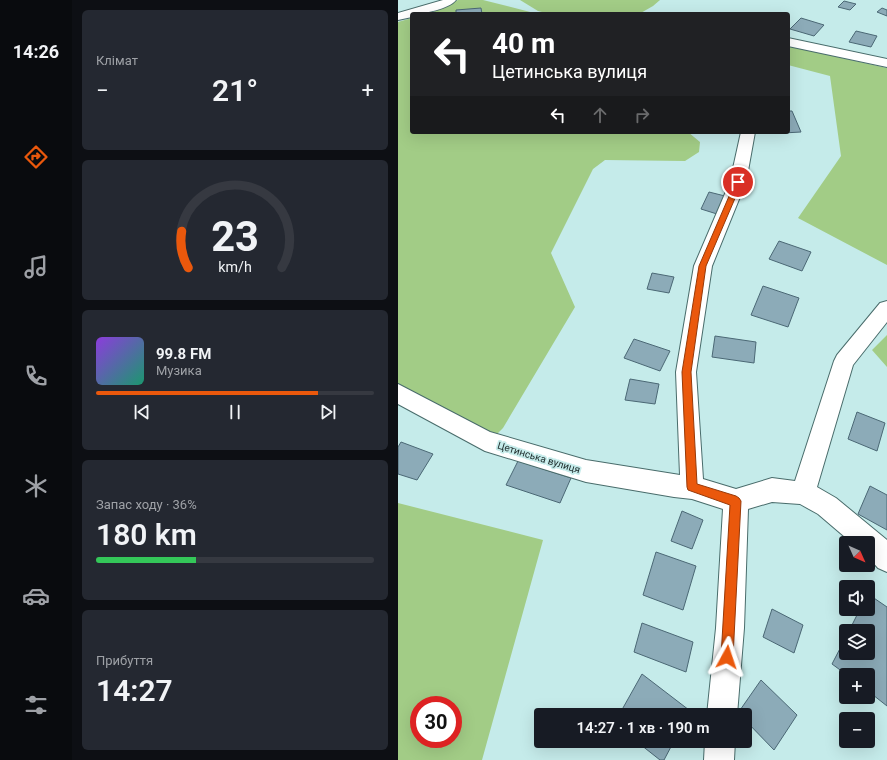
<!DOCTYPE html>
<html lang="uk">
<head>
<meta charset="utf-8">
<style>
	body { margin:0; font-family:Roboto,sans-serif; background:#242831; color:#f1f3f6; height:100vh; display:flex; flex-direction:column; font-size:15px; white-space:nowrap }
	* { box-sizing:border-box; margin:0 }
	p { font-size:13px; color:#9ea1a6 }
	.icon { flex:none; width:22px; height:22px; fill:none; stroke:currentColor; stroke-width:2; stroke-linecap:round; stroke-linejoin:round }
	.map { position:relative; flex:1; overflow:hidden }
	.panel { display:flex; flex-direction:column; gap:10px; padding:10px; background:#0d0f14; width:326px }
	.panel>* { flex:none }
	.banner { position:absolute; left:12px; top:12px; width:380px; height:122px; border-radius:4px; box-shadow:0 4px 16px #0002; background:#202124; color:#fff; overflow:hidden }
	.needle { width:26px; rotate:135deg }
	.fabs { position:absolute; left:441px; top:536px; display:grid; gap:8px }
	.fabs a { display:grid; place-items:center; width:36px; height:36px; border-radius:4px; background:#171b24; box-shadow:0 4px 16px #0002; font-size:20px }
	.speed { position:absolute; left:12px; top:696px; display:flex; gap:8px; font-size:20px; font-weight:700; text-align:center }
	.speed>* { display:grid; place-content:center; width:52px; height:52px; border-radius:50%; background:#171b24; box-shadow:0 4px 16px #0002; line-height:1 }
	.speed .limit { border:6px solid #d22; background:#fff; color:#111 }
	.pin { position:absolute; display:grid; place-items:center; width:34px; height:34px; color:#fff; margin:-17px; border:2px solid #fff; border-radius:50%; box-shadow:0 1px 4px #0007 }
	.me { position:absolute; width:44px; margin:-22px; rotate:5deg; stroke-linejoin:round; filter:drop-shadow(0 0 3px #0008) }
	.turn { display:flex; align-items:center; gap:14px; height:84px; padding:0 16px; font-size:18px }
	.turn .icon { width:52px; height:52px; stroke-width:2.5 }
	.turn b { display:block; font-size:28px; line-height:34px }
	.lanes { display:flex; align-items:center; height:38px; padding:0 16px; background:#0003; justify-content:center; gap:20px; direction:ltr }
	.lanes .off { opacity:.35 }
	.big { font-size:30px; font-weight:600; line-height:1.1 }
	.panel .card { flex:1; display:flex; flex-direction:column; justify-content:center; gap:6px; min-width:0; padding:0 14px; border-radius:6px; background:#242831 }
	.panel .dial { align-items:center; gap:0 }
	.dial svg { height:104px; overflow:visible; fill:none; stroke:#363941; stroke-width:7; stroke-linecap:round; text-anchor:middle }
	.dial text { fill:#f1f3f6; stroke:none }
	.song { display:flex; align-items:center; gap:12px }
	.cover { width:48px; height:48px; border-radius:6px; background:linear-gradient(135deg,hsl(270 70% 55%),hsl(160 70% 35%)) }
	.played { height:4px; border-radius:2px; background:linear-gradient(90deg,#ea580c 80%,#363941 80%) }
	.keys { display:flex; justify-content:space-around; direction:ltr }
	.heat { display:flex; justify-content:space-between; align-items:center; font-size:22px; direction:ltr }
	.charge { height:6px; border-radius:3px; background:linear-gradient(90deg,#34c759 36%,#363941 0) }
	.trip { position:absolute; left:136px; top:708px; width:218px; height:40px; border-radius:4px; background:#171b24; box-shadow:0 4px 16px #0002; font-weight:600; line-height:40px; text-align:center }
	main { display:flex; flex:1; min-height:0 }
	.tabs { display:flex; flex-direction:column; width:72px; justify-content:space-around; align-items:center; background:#090b0e; color:#9ea1a6 }
	.tabs .icon { width:28px; height:28px }
	.tabs .active { color:#ea580c }
	.tabs b { font-size:18px; color:#f1f3f6 }
	.map>svg:first-child { display:block }
	.green { fill:#a2cc86; fill-rule:evenodd }
	.building { fill:#8cabb8; stroke:#4b6875 }
	.lines { fill:none; stroke-linecap:round; stroke-linejoin:round }
	.street-casing { stroke:#496c6b; stroke-width:2 }
	.street { fill:#fff; fill-rule:evenodd }
	.route { fill:#ea580c; stroke:#983908 }
	.labels { text-anchor:middle; stroke-width:3.5; stroke-linejoin:round; paint-order:stroke }
	.street-label { font-size:10px; fill:#1b2929; stroke:#c5ebea }
</style>
</head>
<body>
<main>
<nav class="tabs">
<b>14:26</b>
<svg class="icon active" aria-label="directions" viewBox="0 0 24 24"><path d="M12 3l9 9-9 9-9-9zM9 14v-3h6M13 9l2 2-2 2"/></svg>
<svg class="icon" aria-label="music" viewBox="0 0 24 24"><path d="M9 18V5l10-2v13"/><circle cx="6" cy="18" r="3"/><circle cx="16" cy="16" r="3"/></svg>
<svg class="icon" aria-label="phone" viewBox="0 0 24 24"><path d="M5 4h4l2 5-3 2q2 4 5 5l2-3 5 2v4C11 20 4 13 5 4z"/></svg>
<svg class="icon" aria-label="climate" viewBox="0 0 24 24"><path d="M12 3v18M4 7l16 10M4 17L20 7"/></svg>
<svg class="icon" aria-label="car" viewBox="0 0 24 24"><path d="M5 17H2v-5l4-1 3-4h7l3 4 3 1v5h-3M9 17h6M6 11h13"/><circle cx="7" cy="17" r="2"/><circle cx="17" cy="17" r="2"/></svg>
<svg class="icon" aria-label="filters" viewBox="0 0 24 24"><path d="M4 7h16M4 17h16"/><circle cx="9" cy="7" r="2"/><circle cx="15" cy="17" r="2"/></svg>
</nav>
<section class="panel">
<div class="card"><p>Клімат</p>
<div class="heat"><a>−</a><b class="big">21°</b><a>+</a></div>
</div>
<div class="card dial"><svg viewBox="0 0 100 80">
<path d="M14 69A42 42 0 1 1 86 69"/>
<path d="M14 69A42 42 0 0 1 9 41" stroke="#ea580c"/>
<text x="50" y="56" font-size="32" font-weight="700">23</text>
<text x="50" y="72" font-size="11">km/h</text>
</svg></div>
<div class="card">
<div class="song"><i class="cover"></i><div><b>99.8 FM</b><p>Музика</p></div></div>
<div class="played"></div>
<div class="keys"><svg class="icon" aria-label="previous" viewBox="0 0 24 24"><path d="M18 5L8 12l10 7zM5 5v14"/></svg><svg class="icon" aria-label="pause" viewBox="0 0 24 24"><path d="M8 5v14M16 5v14"/></svg><svg class="icon" aria-label="next" viewBox="0 0 24 24"><path d="M6 5l10 7-10 7zM19 5v14"/></svg></div>
</div>
<div class="card"><p>Запас ходу · 36%</p><b class="big">180 km</b><div class="charge"></div></div>
<div class="card"><p>Прибуття</p><b class="big">14:27</b></div>
</section>
<div class="map">
<svg width="489" height="760" viewBox="0 0 489 760">
	<rect width="100%" height="100%" fill="#c5ebea"/>
	<path class="green" d="M60,0H85L140,14H31Z
		M122,0H262L255,6L241,14H152L140,11Z
		M14,18V132H290L302,142L301,152L287,161L207,160L195,169L153,253L177,307L105,428L96,437L0,386V22Z
		M390,46L489,68V265L400,218L443,156L432,76L390,65Z
		M489,335V367L474,350Z
		M0,503L145,540L84,760H0ZM21,705H55V739H21Z"/>
	<path class="building" d="M446,1L458,4L452,10L440,7Z
		M83,8L84,14H58V10Z
		M484,8L489,10V16L479,12Z
		M403,18L426,25L416,36L392,29Z
		M458,31L479,36L473,47L451,42Z
		M390,111H394L403,132L385,133V132H390Z
		M311,192L327,196L319,214L303,209Z
		M381,241L413,252L404,271L371,259Z
		M254,273L276,277L271,293L249,289Z
		M365,286L401,298L390,327L353,315Z
		M317,336L358,342L356,363L314,357Z
		M236,339L272,351L262,371L226,358Z
		M232,379L261,384L257,404L227,400Z
		M459,412L487,423L479,451L450,439Z
		M3,442L35,454L19,480L0,474V447Z
		M120,461L173,478L162,503L108,485Z
		M472,486L489,495V530L460,514Z
		M284,511L305,520L294,549L273,541Z
		M258,552L298,566L285,610L245,595Z
		M470,594L489,607V706L470,691V675H449L434,664L448,637V653H470V631H451L462,609H470Z
		M374,609L405,625L396,653L365,637Z
		M244,623L295,642L288,672L236,652Z
		M244,674L291,710L288,715H221Z
		M363,680L399,715L376,750L347,720V715H343L340,713Z
		M238,741H276L266,760H262Z"/>
	<g class="lines">
		<g class="street-casing">
			<path id="street" d="M45,0H58C51,9 25,14 14,14V17L0,20V13Z
				M390,38L489,59V67L390,46Z
				M343,132H357L348,182L314,266L298,372L305,479L338,489L374,478L397,481L436,361L439,355L482,303L489,301V322L455,365L419,487L438,498L489,540V572L480,568L470,557V543H454L420,514L402,504L374,502L350,509L346,628L339,715H309L318,628L325,509L294,499L276,497L188,482L87,451L0,404V384L92,432L188,460L282,475L278,372L296,266L332,182Z
				M307,741H337L336,760H306Z"/>
		</g>
		<use href="#street" class="street"/>
	</g>
	<path class="route" d="M338,180H340L344,182L308,266L293,372L299,484L338,496L341,498L343,501L335,657L334,661L329,663L325,661L323,657L332,505L290,490L289,487L284,372L301,266Z"/>
	<g class="labels">
		<g class="street-label">
			<text transform="translate(141 457) rotate(17)" y="4">Цетинська вулиця</text>
		</g>
	</g>
</svg>
<div class="fabs">
<a><svg class="needle" viewBox="-14 -14 28 28"><path d="M0-13l5 13h-10z" fill="#e53935"/><path d="M0 13l5-13h-10z" fill="#9ea1a6"/></svg></a>
<a><svg class="icon" aria-label="sound" viewBox="0 0 24 24"><path d="M4 9h4l5-4v14l-5-4H4zM17 9q2 3 0 6"/></svg></a>
<a><svg class="icon" aria-label="layers" viewBox="0 0 24 24"><path d="M12 4l9 5-9 5-9-5zM3 14l9 5 9-5"/></svg></a>
<a>+</a>
<a>−</a>
</div>
<div class="speed"><div class="limit">30</div></div>
<div class="pin" style="left:340px;top:182px;background:#d93025"><svg class="icon" aria-label="arrive" viewBox="0 0 24 24"><path d="M6 21V4h12l-3 4 3 4H6"/></svg></div>
<svg class="me" style="left:329px;top:657px" viewBox="-20 -20 40 40"><path d="M0-17L14 15 0 8-14 15z" fill="#ea580c" stroke="#fff" stroke-width="4"/></svg>
<div class="trip">14:27 · 1 хв · 190 m</div>
<div class="banner">
<div class="turn"><svg class="icon" aria-label="left" viewBox="0 0 24 24"><path d="M17 20v-9H6M10 6l-5 5 5 5"/></svg><div><b>40 m</b>Цетинська вулиця</div></div>
<div class="lanes"><svg class="icon" aria-label="left" viewBox="0 0 24 24"><path d="M17 20v-9H6M10 6l-5 5 5 5"/></svg><svg class="icon off" aria-label="ahead" viewBox="0 0 24 24"><path d="M12 20V5M6 11l6-6 6 6"/></svg><svg class="icon off" aria-label="right" viewBox="0 0 24 24"><path d="M7 20v-9h11M14 6l5 5-5 5"/></svg></div>
</div>
</div>
</main>
</body>
</html>
